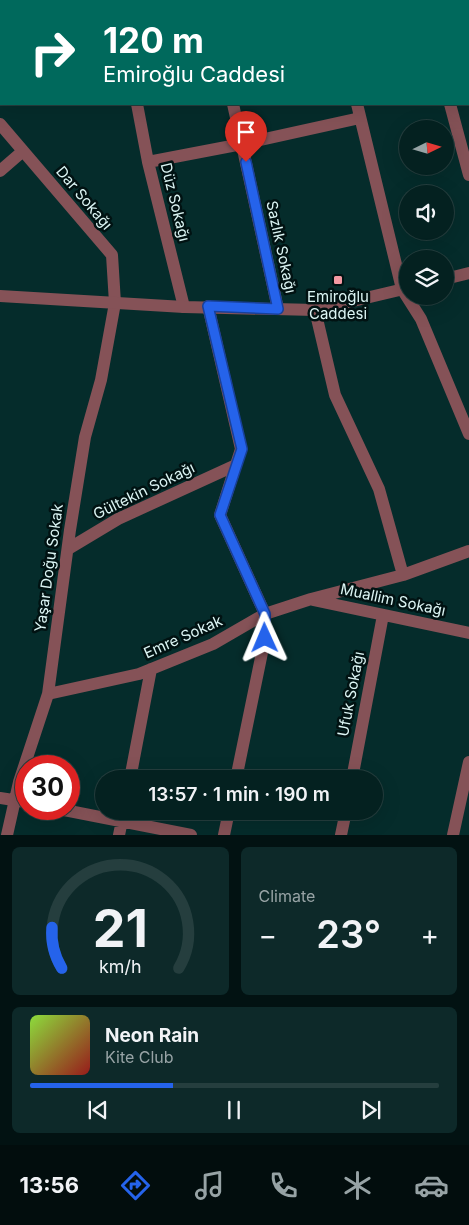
<!DOCTYPE html>
<html lang="en">
<head>
<meta charset="utf-8">
<style>
	body { margin:0; font-family:Inter,sans-serif; background:#0d2929; color:#f1f3f6; height:100vh; display:flex; flex-direction:column; font-size:19px; white-space:nowrap }
	* { box-sizing:border-box; margin:0 }
	p { font-size:16px; color:#97a3a5 }
	.icon { flex:none; width:28px; height:28px; fill:none; stroke:currentColor; stroke-width:2; stroke-linecap:round; stroke-linejoin:round }
	.map { position:relative; height:835px; overflow:hidden }
	.sheet { display:flex; flex-direction:column; gap:12px; padding:12px; background:#021212; flex:1 }
	.sheet>* { flex:none }
	.banner { position:absolute; left:0px; top:0px; width:470px; height:105px; box-shadow:0 5px 20px #0002,0 0 0 1px #253e3e; background:#00695c; color:#fff; overflow:hidden }
	.needle { width:32px; rotate:85deg }
	.controls { position:absolute; left:399px; top:120px; display:grid; gap:10px }
	.controls a { display:grid; place-items:center; width:55px; height:55px; border-radius:50%; background:#042120; box-shadow:0 5px 20px #0002,0 0 0 1px #253e3e; font-size:25px }
	.speed { position:absolute; left:15px; top:755px; display:flex; gap:10px; font-size:25px; font-weight:700; text-align:center }
	.speed>* { display:grid; place-content:center; width:65px; height:65px; border-radius:50%; background:#042120; box-shadow:0 5px 20px #0002,0 0 0 1px #253e3e; line-height:1 }
	.speed .limit { border:8px solid #d22; background:#fff; color:#111 }
	.pin { position:absolute; display:grid; place-items:center; width:42px; height:42px; color:#fff; margin:-51px -21px; border-radius:50% 50% 50% 0; rotate:-45deg; box-shadow:0 0 5px #0007 }
	.pin .icon { rotate:45deg }
	.me { position:absolute; width:55px; margin:-28px; rotate:359deg; stroke-linejoin:round; filter:drop-shadow(0 0 4px #0008) }
	.turn { display:flex; align-items:center; gap:18px; height:105px; padding:0 20px; font-size:22px }
	.turn .icon { width:65px; height:65px; stroke-width:2.5 }
	.turn b { display:block; font-size:35px; line-height:42px }
	.big { font-size:38px; font-weight:600; line-height:1.1 }
	.sheet .widget { flex:1; display:flex; flex-direction:column; justify-content:center; gap:8px; min-width:0; padding:0 18px; border-radius:8px; background:#0d2929 }
	.sheet .dial { align-items:center; gap:0 }
	.dial svg { height:130px; overflow:visible; fill:none; stroke:#253e3e; stroke-width:7; stroke-linecap:round; text-anchor:middle }
	.dial text { fill:#f1f3f6; stroke:none }
	.song { display:flex; align-items:center; gap:15px }
	.cover { width:60px; height:60px; border-radius:8px; background:linear-gradient(135deg,hsl(90 70% 55%),hsl(0 70% 35%)) }
	.played { height:5px; border-radius:2px; background:linear-gradient(90deg,#2563eb 35%,#253e3e 35%) }
	.keys { display:flex; justify-content:space-around; direction:ltr }
	.heat { display:flex; justify-content:space-between; align-items:center; font-size:28px; direction:ltr }
	.sheet .tiles { flex:1; display:grid; gap:12px; grid-template-columns:1fr 1fr }
	.widget:last-child { grid-column:span 2 }
	.trip { position:absolute; left:95px; top:770px; width:288px; height:50px; border-radius:25px; background:#042120; box-shadow:0 5px 20px #0002,0 0 0 1px #253e3e; font-weight:600; line-height:50px; text-align:center }
	.menu { display:flex; height:80px; justify-content:space-around; align-items:center; background:#020d0d; color:#97a3a5 }
	.menu .icon { width:35px; height:35px }
	.menu .current { color:#2563eb }
	.menu b { font-size:22px; color:#f1f3f6 }
	.map>svg:first-child { display:block }
	.lines { fill:none; stroke-linecap:round; stroke-linejoin:round }
	.minor { stroke:#855257; stroke-width:12 }
	.tertiary { stroke:#855257; stroke-width:12 }
	.route-casing { stroke:#184099; stroke-width:12 }
	.route { stroke:#2563eb; stroke-width:9 }
	.poi-dot { fill:#f49aa3; stroke:#011212; stroke-width:2 }
	.labels { text-anchor:middle; stroke-width:5; stroke-linejoin:round; paint-order:stroke }
	.street-label { font-size:15px; fill:#dcf5f4; stroke:#011212 }
	.poi-label { font-size:15px; fill:#dcf5f4; stroke:#011212 }
</style>
</head>
<body>
<div class="map">
<svg width="469" height="835" viewBox="0 0 469 835">
	<rect width="100%" height="100%" fill="#052c2b"/>
	<g class="lines">
		<path class="minor" d="M48,0L49,1
			M207,0L208,1
			M331,0V1
			M430,0L431,1
			M24,1L26,0
			M224,1L228,0
			M0,22L1,21
			M137,104L148,162L184,307
			M233,104L278,309
			M357,104L402,289L421,319L469,434
			M450,104L469,175
			M0,124L112,255L115,303L101,380L85,437L70,530L48,694L19,782L7,835
			M148,162L242,144L360,118
			M0,171L23,151
			M208,306L241,449L220,515L265,614V638L236,779
			M315,310L335,395L379,489L403,575
			M68,549L118,519L236,465
			M313,600L469,633
			M48,694L139,674L213,644L265,614L311,599L403,575L469,551
			M130,779L151,669
			M352,779L383,615
			M0,798L26,802
			M59,809L191,835
			M119,835L124,811
			M224,835L229,811
			M341,835L346,811
			M453,835L469,762"/>
		<path class="tertiary" d="M445,279L469,273
			M0,296L184,307L315,310L408,288"/>
	</g>
	<g class="lines">
		<g class="route-casing">
			<path id="route" d="M246,162L278,309L208,306L242,449L220,515L265,614V638"/>
		</g>
		<use href="#route" class="route"/>
	</g>
	<rect class="poi-dot" x="333" y="275" width="10" height="10" rx="2.5"/>
	<g class="labels">
		<g class="street-label">
			<text transform="translate(84 198) rotate(50)" y="5">Dar Sokağı</text>
			<text transform="translate(175 202) rotate(76)" y="5">Düz Sokağı</text>
			<text transform="translate(281 247) rotate(78)" y="5">Sazlık Sokağı</text>
			<text transform="translate(144 491) rotate(-26)" y="5">Gültekin Sokağı</text>
			<text transform="translate(49 568) rotate(-82)" y="5">Yaşar Doğu Sokak</text>
			<text transform="translate(393 600) rotate(12)" y="5">Muallim Sokağı</text>
			<text transform="translate(183 637) rotate(-24)" y="5">Emre Sokak</text>
			<text transform="translate(351 694) rotate(-79)" y="5">Ufuk Sokağı</text>
		</g>
		<g class="poi-label">
			<text x="338" y="302">Emiroğlu<tspan x="338" dy="17">Caddesi</tspan></text>
		</g>
	</g>
</svg>
<div class="controls">
<a><svg class="needle" viewBox="-14 -14 28 28"><path d="M0-13l5 13h-10z" fill="#e53935"/><path d="M0 13l5-13h-10z" fill="#97a3a5"/></svg></a>
<a><svg class="icon" aria-label="sound" viewBox="0 0 24 24"><path d="M4 9h4l5-4v14l-5-4H4zM17 9q2 3 0 6"/></svg></a>
<a><svg class="icon" aria-label="layers" viewBox="0 0 24 24"><path d="M12 4l9 5-9 5-9-5zM3 14l9 5 9-5"/></svg></a>
</div>
<div class="speed"><div class="limit">30</div></div>
<div class="pin" style="left:246px;top:162px;background:#d93025"><svg class="icon" aria-label="arrive" viewBox="0 0 24 24"><path d="M6 21V4h12l-3 4 3 4H6"/></svg></div>
<svg class="me" style="left:265px;top:638px" viewBox="-20 -20 40 40"><path d="M0-17L14 15 0 8-14 15z" fill="#2563eb" stroke="#fff" stroke-width="4"/></svg>
<div class="trip">13:57 · 1 min · 190 m</div>
<div class="banner">
<div class="turn"><svg class="icon" aria-label="right" viewBox="0 0 24 24"><path d="M7 20v-9h11M14 6l5 5-5 5"/></svg><div><b>120 m</b>Emiroğlu Caddesi</div></div>
</div>
</div>
<section class="sheet">
<div class="tiles">
<div class="widget dial"><svg viewBox="0 0 100 80">
<path d="M14 69A42 42 0 1 1 86 69"/>
<path d="M14 69A42 42 0 0 1 8 44" stroke="#2563eb"/>
<text x="50" y="56" font-size="32" font-weight="700">21</text>
<text x="50" y="72" font-size="11">km/h</text>
</svg></div>
<div class="widget"><p>Climate</p>
<div class="heat"><a>−</a><b class="big">23°</b><a>+</a></div>
</div>
<div class="widget">
<div class="song"><i class="cover"></i><div><b>Neon Rain</b><p>Kite Club</p></div></div>
<div class="played"></div>
<div class="keys"><svg class="icon" aria-label="previous" viewBox="0 0 24 24"><path d="M18 5L8 12l10 7zM5 5v14"/></svg><svg class="icon" aria-label="pause" viewBox="0 0 24 24"><path d="M8 5v14M16 5v14"/></svg><svg class="icon" aria-label="next" viewBox="0 0 24 24"><path d="M6 5l10 7-10 7zM19 5v14"/></svg></div>
</div>
</div>
</section>
<nav class="menu">
<b>13:56</b>
<svg class="icon current" aria-label="directions" viewBox="0 0 24 24"><path d="M12 3l9 9-9 9-9-9zM9 14v-3h6M13 9l2 2-2 2"/></svg>
<svg class="icon" aria-label="music" viewBox="0 0 24 24"><path d="M9 18V5l10-2v13"/><circle cx="6" cy="18" r="3"/><circle cx="16" cy="16" r="3"/></svg>
<svg class="icon" aria-label="phone" viewBox="0 0 24 24"><path d="M5 4h4l2 5-3 2q2 4 5 5l2-3 5 2v4C11 20 4 13 5 4z"/></svg>
<svg class="icon" aria-label="climate" viewBox="0 0 24 24"><path d="M12 3v18M4 7l16 10M4 17L20 7"/></svg>
<svg class="icon" aria-label="car" viewBox="0 0 24 24"><path d="M5 17H2v-5l4-1 3-4h7l3 4 3 1v5h-3M9 17h6M6 11h13"/><circle cx="7" cy="17" r="2"/><circle cx="17" cy="17" r="2"/></svg>
</nav>
</body>
</html>
